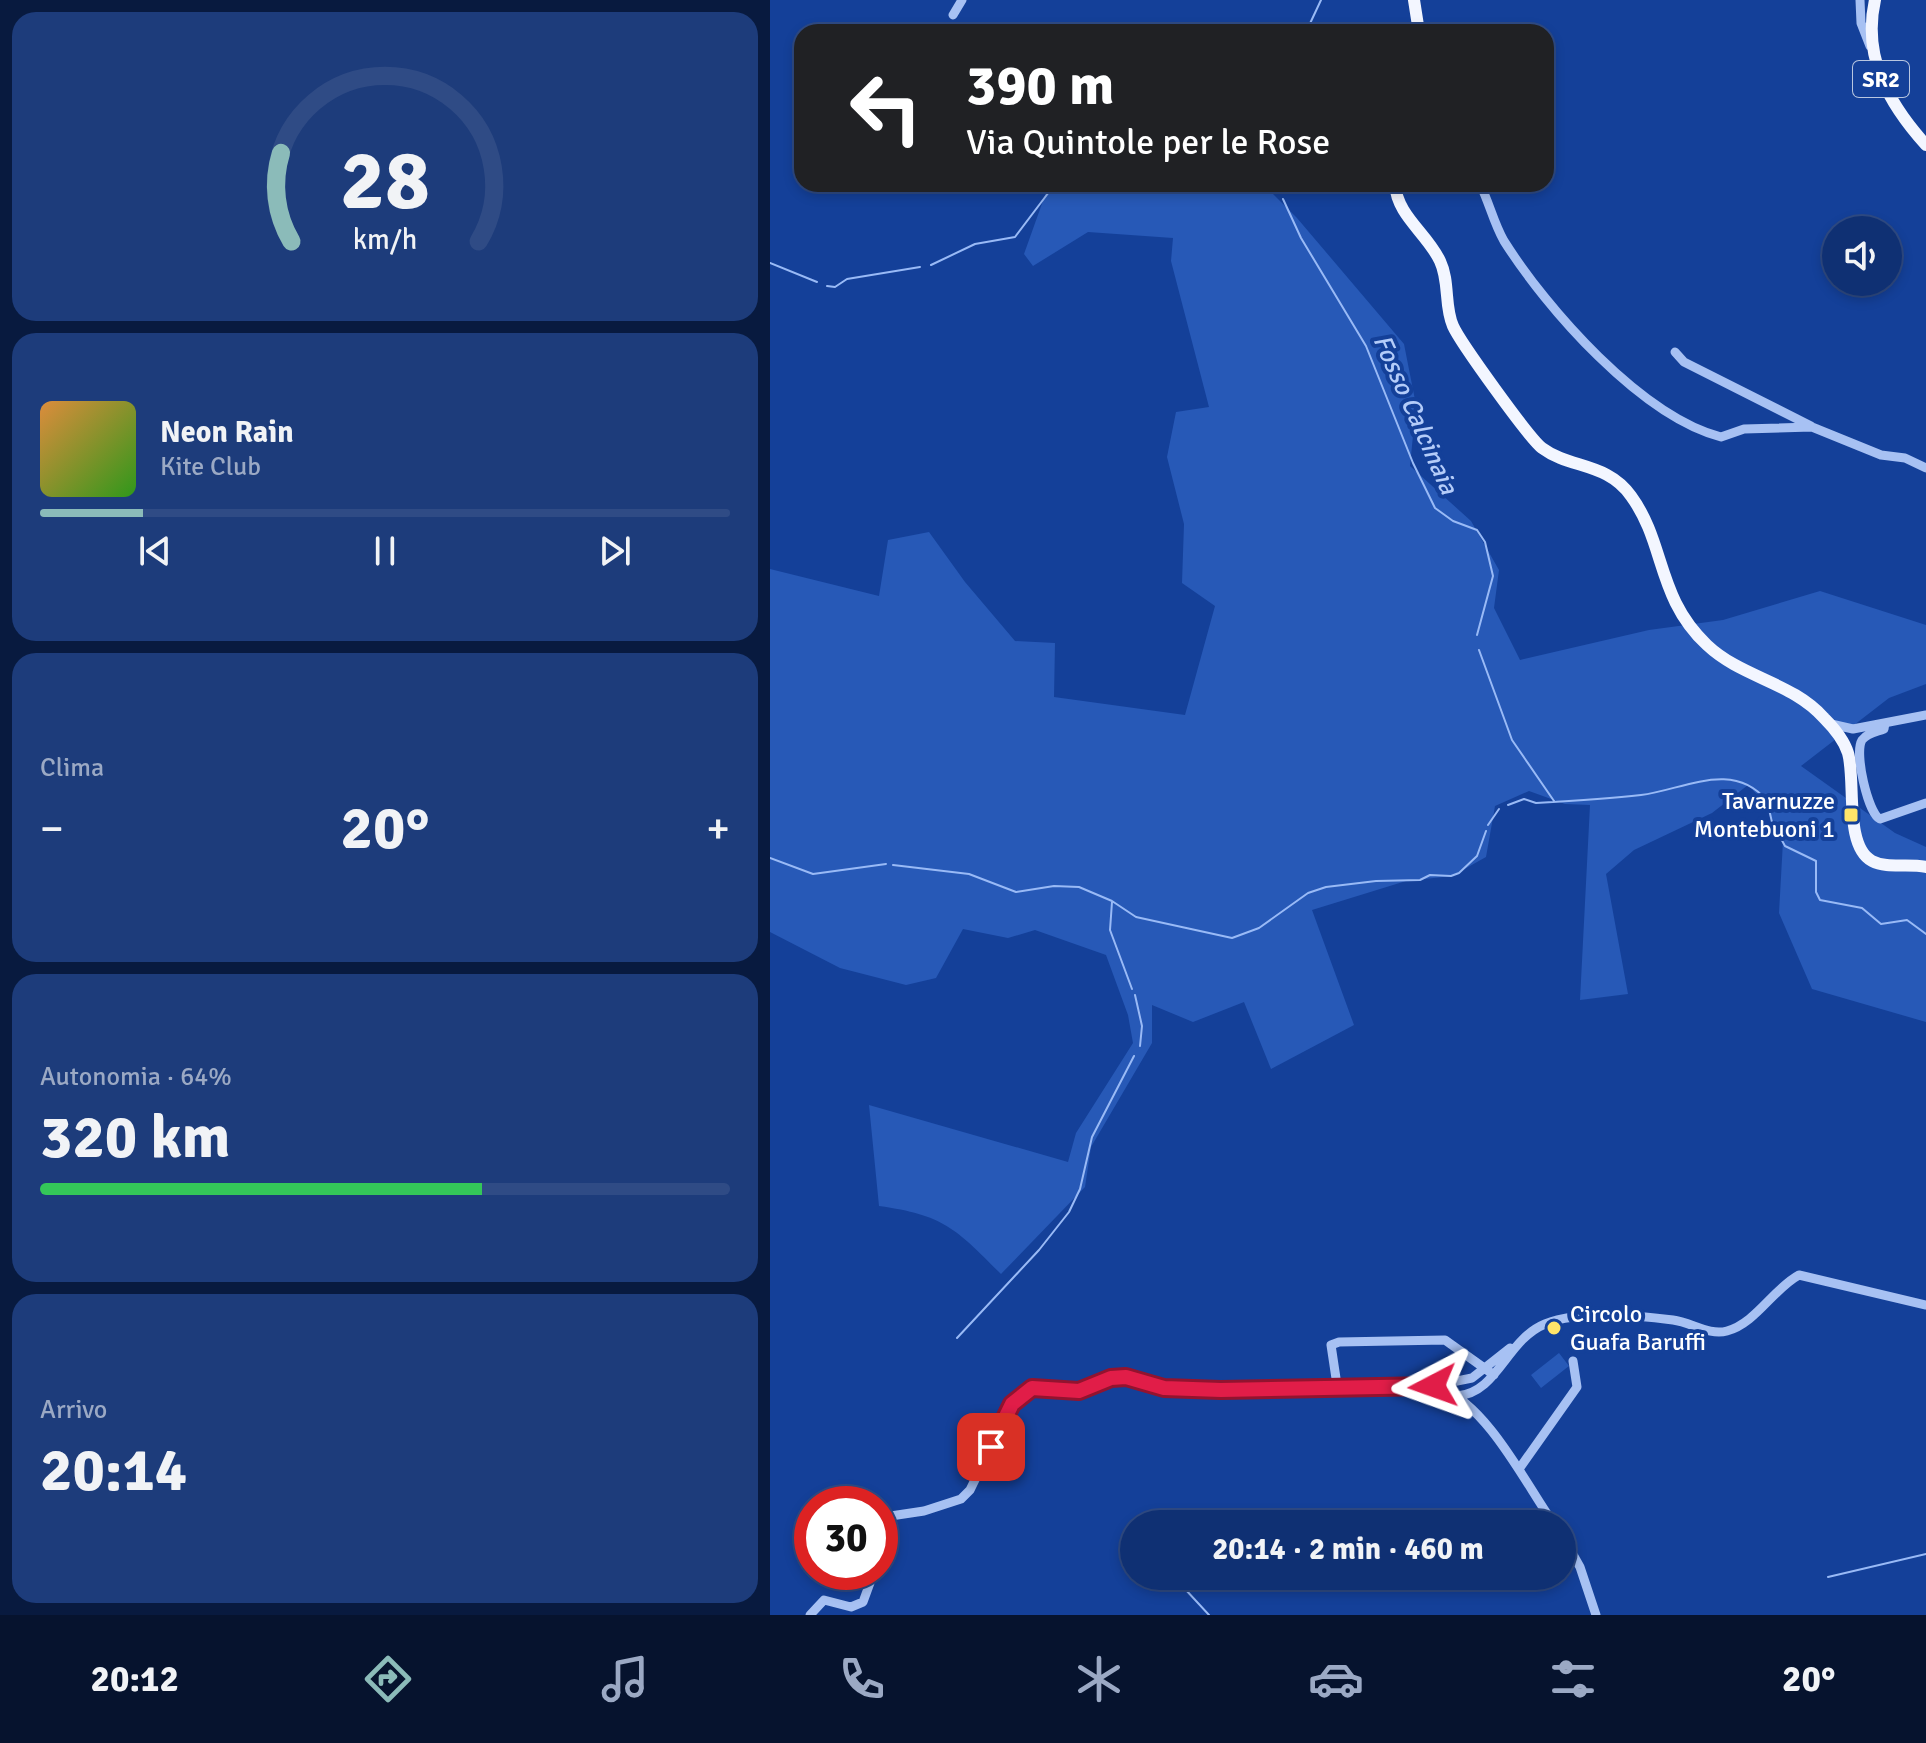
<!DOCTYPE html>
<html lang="it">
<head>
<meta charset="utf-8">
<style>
	body { margin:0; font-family:Signika,sans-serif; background:#1d3c7b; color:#f1f3f6; height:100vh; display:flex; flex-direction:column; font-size:30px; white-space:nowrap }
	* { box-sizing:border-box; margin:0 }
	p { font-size:26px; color:#9ba9c4 }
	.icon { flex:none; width:44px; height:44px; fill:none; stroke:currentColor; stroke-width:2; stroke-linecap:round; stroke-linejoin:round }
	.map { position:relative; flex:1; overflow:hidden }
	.sheet { display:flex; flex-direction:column; gap:12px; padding:12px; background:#081a3f; width:770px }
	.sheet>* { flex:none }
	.guide { position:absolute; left:24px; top:24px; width:760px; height:168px; border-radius:24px; box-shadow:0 4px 12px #0003,0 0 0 2px #2f4b85; background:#202124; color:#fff; overflow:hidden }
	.fabs { position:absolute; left:1052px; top:216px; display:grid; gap:16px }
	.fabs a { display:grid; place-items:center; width:80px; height:80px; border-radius:50%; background:#0f3073; box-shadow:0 4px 12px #0003,0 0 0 2px #2f4b85; font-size:40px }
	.speed { position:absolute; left:24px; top:1486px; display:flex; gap:16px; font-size:40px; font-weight:700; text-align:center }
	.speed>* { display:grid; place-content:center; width:104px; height:104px; border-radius:50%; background:#0f3073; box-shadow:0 4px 12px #0003,0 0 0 2px #2f4b85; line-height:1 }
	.speed .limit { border:12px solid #d22; background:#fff; color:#111 }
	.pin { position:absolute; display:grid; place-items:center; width:68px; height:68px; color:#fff; margin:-34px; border-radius:16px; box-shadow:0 4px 12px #0006 }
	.me { position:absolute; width:88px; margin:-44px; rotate:266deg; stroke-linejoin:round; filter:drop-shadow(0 0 6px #0008) }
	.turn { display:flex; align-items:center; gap:28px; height:168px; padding:0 40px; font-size:36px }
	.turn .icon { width:104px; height:104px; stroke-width:2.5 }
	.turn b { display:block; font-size:56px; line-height:68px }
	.big { font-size:60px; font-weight:800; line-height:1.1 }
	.sheet .tile { flex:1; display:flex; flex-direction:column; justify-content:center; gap:12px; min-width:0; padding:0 28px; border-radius:24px; background:#1d3c7b }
	.sheet .dial { align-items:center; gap:0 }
	.dial svg { height:208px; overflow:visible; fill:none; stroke:#2f4b85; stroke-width:7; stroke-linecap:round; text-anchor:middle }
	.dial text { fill:#f1f3f6; stroke:none }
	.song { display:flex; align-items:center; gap:24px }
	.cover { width:96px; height:96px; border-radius:12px; background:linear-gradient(135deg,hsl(30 70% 55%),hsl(110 70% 35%)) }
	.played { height:8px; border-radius:4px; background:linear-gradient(90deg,#8bbbb9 15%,#2f4b85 15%) }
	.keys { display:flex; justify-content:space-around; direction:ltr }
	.heat { display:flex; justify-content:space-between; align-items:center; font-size:44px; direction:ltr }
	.charge { height:12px; border-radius:6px; background:linear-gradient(90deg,#34c759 64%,#2f4b85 0) }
	.trip { position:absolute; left:350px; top:1510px; width:456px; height:80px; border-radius:40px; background:#0f3073; box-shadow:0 4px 12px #0003,0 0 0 2px #2f4b85; font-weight:800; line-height:80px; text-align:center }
	.dock { display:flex; height:128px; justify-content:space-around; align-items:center; background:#06132e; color:#9ba9c4 }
	.dock .icon { width:56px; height:56px }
	.dock .on { color:#8bbbb9 }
	.dock b { font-size:36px; color:#f1f3f6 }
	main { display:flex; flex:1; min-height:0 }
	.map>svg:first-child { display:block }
	.green { fill:#2759b7 }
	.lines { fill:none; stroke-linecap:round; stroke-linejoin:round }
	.stream { stroke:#99baf6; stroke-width:2 }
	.minor { stroke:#a7c1f3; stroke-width:9 }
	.major { stroke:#f3f6ff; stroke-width:12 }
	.route-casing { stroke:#92132f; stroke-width:20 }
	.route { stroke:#e11d48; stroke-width:14 }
	.poi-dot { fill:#ffe469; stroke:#144099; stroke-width:3 }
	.labels { text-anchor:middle; stroke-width:8; stroke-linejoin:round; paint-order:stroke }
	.shield { fill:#144099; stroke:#b8c6e0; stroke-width:2 }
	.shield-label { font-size:22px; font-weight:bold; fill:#fff }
	.poi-label { font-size:24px; fill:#fff; stroke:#144099; text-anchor:end }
	.water-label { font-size:26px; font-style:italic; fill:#b4ccf9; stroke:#144099 }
</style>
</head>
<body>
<main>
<section class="sheet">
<div class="tile dial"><svg viewBox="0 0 100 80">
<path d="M14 69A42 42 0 1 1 86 69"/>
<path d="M14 69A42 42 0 0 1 10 35" stroke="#8bbbb9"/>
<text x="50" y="56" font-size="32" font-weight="700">28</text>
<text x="50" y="72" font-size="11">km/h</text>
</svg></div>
<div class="tile">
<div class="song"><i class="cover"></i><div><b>Neon Rain</b><p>Kite Club</p></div></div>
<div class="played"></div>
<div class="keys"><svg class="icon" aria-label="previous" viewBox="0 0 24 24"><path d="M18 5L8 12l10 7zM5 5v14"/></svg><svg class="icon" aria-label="pause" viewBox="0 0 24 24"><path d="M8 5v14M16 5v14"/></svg><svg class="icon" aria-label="next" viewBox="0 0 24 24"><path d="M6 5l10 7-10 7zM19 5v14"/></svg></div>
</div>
<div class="tile"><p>Clima</p>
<div class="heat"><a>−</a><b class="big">20°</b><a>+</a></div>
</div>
<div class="tile"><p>Autonomia · 64%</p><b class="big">320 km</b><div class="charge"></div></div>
<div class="tile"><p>Arrivo</p><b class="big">20:14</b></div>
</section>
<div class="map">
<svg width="1156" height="1615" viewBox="0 0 1156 1615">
	<rect width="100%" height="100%" fill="#144099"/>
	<path class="green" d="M279,184H493L527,218L634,344L646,405L640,466L701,521L729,570L724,608L750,660L879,630L953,620L1050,591L1156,625V684L1119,698L1031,766L1125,833L1156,847V1022L1042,989L1009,913L1013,841L995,803L978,785L942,813L864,850L836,874L858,994L810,1000L820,805L795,804L759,791L725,806L716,857L682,876L636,881L542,910L584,1025L501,1069L474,1002L423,1022L382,1005V1043L321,1147L315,1187L231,1274C186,1229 174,1215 109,1206L99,1105L298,1162L306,1133L363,1043L358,1015L336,955L265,930L238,938L193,929L166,978L136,985L70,968L0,932V569L109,596L118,540L159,532L195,582L245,641L285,643L284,697L415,715L445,606L412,583L414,524L397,457L406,412L439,407L401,261L403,238L318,232L263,266L254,254Z
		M789,1353L799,1366L771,1388L761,1375Z"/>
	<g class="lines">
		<path class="stream" d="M536,32L551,0
			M504,184L508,189
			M513,199L531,238L596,346L643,463L665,508L683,521L707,530L715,542L723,576L707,635
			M0,263L47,282
			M161,265L205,244L245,237L285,184
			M57,286L65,287L77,279L150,267
			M709,650L742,740L784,801
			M738,805L754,799L766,803C801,801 836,799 871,795C913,790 963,759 997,801L1002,822L1015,846L1046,861V892L1050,900L1092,908L1111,924L1137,920L1156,934
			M718,825L729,809
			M0,858L43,874L116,864
			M123,865L199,874L246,892L284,886L309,887L342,901L366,917L462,938L489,928L538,893L556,887L606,881L650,880L660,875L681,876L689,873L707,856L716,831
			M342,902L340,930L362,989
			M365,995L372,1026L370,1046
			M187,1338L269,1250L299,1212L310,1189L322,1137L364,1056
			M403,1576L439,1615
			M1058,1577L1156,1554"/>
		<path class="minor" d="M1090,0L1091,23L1100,46
			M183,15L192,0
			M710,184C719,202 724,224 734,241C777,309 871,416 951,437L974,429L1042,427L1111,455L1135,458L1156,468
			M905,352L914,362L1041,426
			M1115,723L1114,729C1106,732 1097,733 1092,740C1084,753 1098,813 1110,819L1156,803
			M1061,724L1083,729L1156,715
			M567,1385L561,1345L569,1342L675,1340L724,1375
			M667,1385L702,1378L740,1348
			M687,1396C728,1393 736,1340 775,1324C811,1310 865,1315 903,1320C921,1322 939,1336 957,1331C986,1323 1003,1289 1029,1275L1156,1305
			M749,1469L807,1387L803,1361
			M792,1535L810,1567L826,1615
			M110,1546L114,1517L154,1511L191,1499L200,1490L242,1404C267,1378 281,1395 311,1391C321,1389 330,1382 340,1379C358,1372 377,1382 394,1388H671C719,1408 755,1483 784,1524
			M40,1615L54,1600L81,1607L93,1602L104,1572"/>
		<path class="major" d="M644,0L649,32
			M1105,0C1092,57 1119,104 1156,145
			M625,184C627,216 657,233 670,261C680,282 674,306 683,326C690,342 759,438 772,448C800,469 837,462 861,496C896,544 886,597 937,645C972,678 1022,682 1054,718C1063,727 1074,740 1078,753C1086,781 1074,846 1102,861C1117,869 1139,863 1156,867"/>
	</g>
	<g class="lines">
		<g class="route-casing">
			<path id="route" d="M221,1447L242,1404L262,1388L309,1391L341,1378L356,1377L394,1388L451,1390L663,1386"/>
		</g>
		<use href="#route" class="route"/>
	</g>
	<g class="poi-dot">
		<rect x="1073" y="807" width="16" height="16" rx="4"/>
		<circle cx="784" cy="1328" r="8"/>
	</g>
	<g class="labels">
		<rect class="shield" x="1083" y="61" width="56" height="36" rx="6"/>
		<g class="shield-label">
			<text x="1111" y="87">SR2</text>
		</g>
		<g class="poi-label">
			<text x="1065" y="809">Tavarnuzze<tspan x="1065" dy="28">Montebuoni 1</tspan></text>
			<text x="800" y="1322" text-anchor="start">Circolo<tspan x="800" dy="28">Guafa Baruffi</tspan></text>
		</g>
		<g class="water-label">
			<text transform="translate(646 414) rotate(66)" y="9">Fosso Calcinaia</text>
		</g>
	</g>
</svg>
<div class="fabs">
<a><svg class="icon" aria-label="sound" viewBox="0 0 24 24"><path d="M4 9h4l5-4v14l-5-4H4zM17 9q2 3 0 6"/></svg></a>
</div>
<div class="speed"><div class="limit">30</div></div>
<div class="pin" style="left:221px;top:1447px;background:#d93025"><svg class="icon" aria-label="arrive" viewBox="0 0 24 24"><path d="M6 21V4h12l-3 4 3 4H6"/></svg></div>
<svg class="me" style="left:663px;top:1386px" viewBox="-20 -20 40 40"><path d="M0-17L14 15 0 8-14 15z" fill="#e11d48" stroke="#fff" stroke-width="4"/></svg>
<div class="trip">20:14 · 2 min · 460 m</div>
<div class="guide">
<div class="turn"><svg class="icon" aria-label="left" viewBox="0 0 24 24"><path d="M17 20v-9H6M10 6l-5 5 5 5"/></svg><div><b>390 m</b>Via Quintole per le Rose</div></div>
</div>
</div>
</main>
<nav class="dock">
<b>20:12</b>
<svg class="icon on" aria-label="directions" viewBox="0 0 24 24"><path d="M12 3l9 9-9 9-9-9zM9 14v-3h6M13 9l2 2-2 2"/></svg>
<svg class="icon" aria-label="music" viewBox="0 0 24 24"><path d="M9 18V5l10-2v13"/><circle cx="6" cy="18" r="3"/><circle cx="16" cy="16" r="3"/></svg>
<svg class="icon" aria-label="phone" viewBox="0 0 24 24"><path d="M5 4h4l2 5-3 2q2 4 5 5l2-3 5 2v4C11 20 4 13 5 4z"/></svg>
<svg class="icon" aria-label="climate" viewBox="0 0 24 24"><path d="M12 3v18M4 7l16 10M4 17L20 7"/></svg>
<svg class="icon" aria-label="car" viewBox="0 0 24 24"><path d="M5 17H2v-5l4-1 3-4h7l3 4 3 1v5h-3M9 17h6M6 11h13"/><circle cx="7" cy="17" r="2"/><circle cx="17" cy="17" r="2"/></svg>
<svg class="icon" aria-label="filters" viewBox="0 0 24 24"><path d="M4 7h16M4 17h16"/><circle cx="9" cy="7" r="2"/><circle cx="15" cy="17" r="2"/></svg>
<b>20°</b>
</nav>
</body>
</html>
